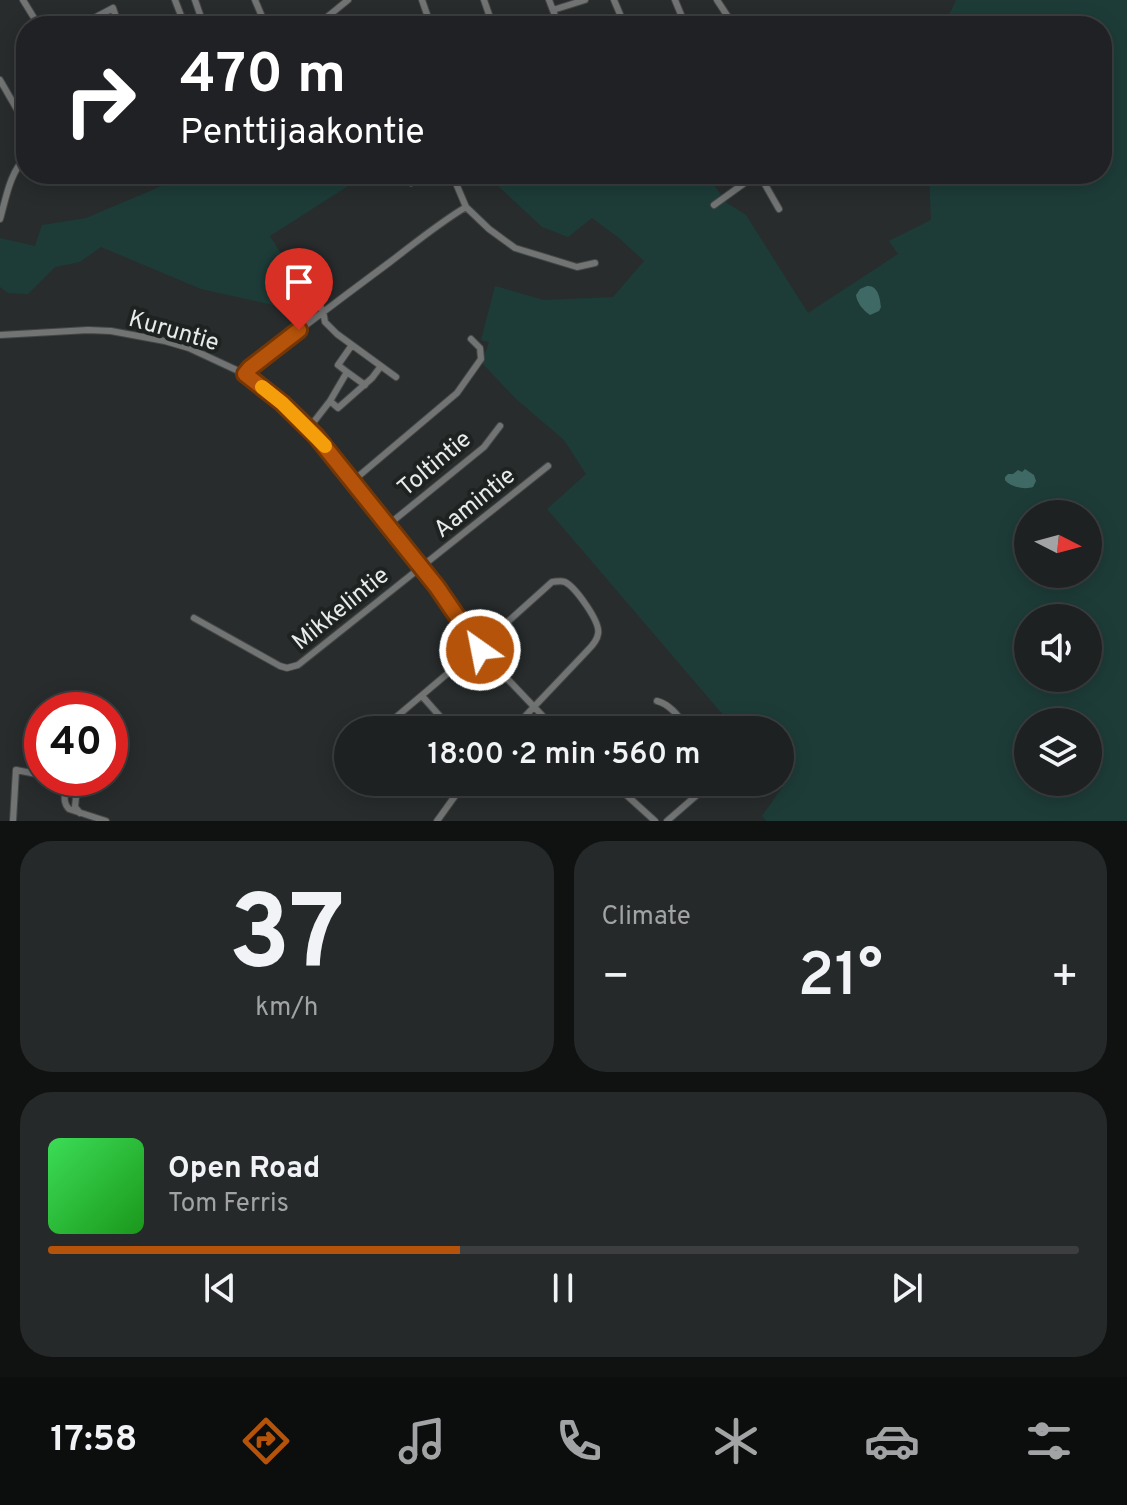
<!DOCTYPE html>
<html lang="en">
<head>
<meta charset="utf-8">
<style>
	body { margin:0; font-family:Overpass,sans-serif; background:#26292a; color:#f1f3f6; height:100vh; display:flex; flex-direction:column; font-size:30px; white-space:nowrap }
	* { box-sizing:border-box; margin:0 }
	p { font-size:26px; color:#a1a3a5 }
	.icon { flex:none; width:44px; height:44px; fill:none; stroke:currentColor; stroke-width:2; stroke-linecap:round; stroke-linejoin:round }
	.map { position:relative; height:821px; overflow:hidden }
	.drawer { display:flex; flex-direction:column; gap:20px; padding:20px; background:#101212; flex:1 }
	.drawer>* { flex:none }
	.hud { position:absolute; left:16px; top:16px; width:1096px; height:168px; border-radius:32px; box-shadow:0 4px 20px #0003,0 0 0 2px #3c3e3f; background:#202124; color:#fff; overflow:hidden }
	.needle { width:52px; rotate:96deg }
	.controls { position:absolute; left:1014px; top:500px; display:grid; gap:16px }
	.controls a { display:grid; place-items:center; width:88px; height:88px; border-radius:50%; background:#1e2121; box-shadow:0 4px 20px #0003,0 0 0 2px #3c3e3f; font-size:40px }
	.speed { position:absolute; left:24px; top:692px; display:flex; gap:16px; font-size:40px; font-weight:700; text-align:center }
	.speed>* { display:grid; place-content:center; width:104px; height:104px; border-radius:50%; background:#1e2121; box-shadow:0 4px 20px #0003,0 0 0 2px #3c3e3f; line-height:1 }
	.speed .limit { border:12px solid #d22; background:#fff; color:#111 }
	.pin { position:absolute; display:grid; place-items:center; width:68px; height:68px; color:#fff; margin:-82px -34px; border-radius:50% 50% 50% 0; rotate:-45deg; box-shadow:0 0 8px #0007 }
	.pin .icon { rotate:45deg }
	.me { position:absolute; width:88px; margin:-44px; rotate:327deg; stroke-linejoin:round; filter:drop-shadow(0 0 6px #0008) }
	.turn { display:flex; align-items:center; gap:28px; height:168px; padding:0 32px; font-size:36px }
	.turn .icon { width:104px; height:104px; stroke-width:2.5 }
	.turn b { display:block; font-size:56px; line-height:68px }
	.big { font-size:60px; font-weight:600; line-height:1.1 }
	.drawer .tile { flex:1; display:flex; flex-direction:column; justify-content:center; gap:12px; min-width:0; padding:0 28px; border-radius:32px; background:#26292a }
	.drawer .dial { align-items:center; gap:0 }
	.dial b { font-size:104px; line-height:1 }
	.song { display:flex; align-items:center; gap:24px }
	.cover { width:96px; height:96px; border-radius:12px; background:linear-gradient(135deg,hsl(130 70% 55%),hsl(120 70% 35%)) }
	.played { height:8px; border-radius:4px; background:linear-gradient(90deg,#b45309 40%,#3c3e3f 40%) }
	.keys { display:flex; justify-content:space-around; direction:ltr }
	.heat { display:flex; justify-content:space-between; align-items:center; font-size:44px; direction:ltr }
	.drawer .tiles { flex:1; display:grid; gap:20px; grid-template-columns:1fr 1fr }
	.tile:last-child { grid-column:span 2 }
	.trip { position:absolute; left:334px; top:716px; width:460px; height:80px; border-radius:40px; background:#1e2121; box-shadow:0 4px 20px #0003,0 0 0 2px #3c3e3f; font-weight:600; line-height:80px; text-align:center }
	.dock { display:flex; height:128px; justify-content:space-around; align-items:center; background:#0c0d0d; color:#a1a3a5 }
	.dock .icon { width:56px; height:56px }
	.dock .on { color:#b45309 }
	.dock b { font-size:36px; color:#f1f3f6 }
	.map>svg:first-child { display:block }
	.green { fill:#1d3c38; fill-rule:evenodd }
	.water { fill:#3f6964 }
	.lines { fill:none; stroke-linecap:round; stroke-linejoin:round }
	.minor-casing { stroke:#434747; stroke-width:8 }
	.minor { stroke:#727474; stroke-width:6 }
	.route-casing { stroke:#753606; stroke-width:20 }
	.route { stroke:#b45309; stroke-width:14 }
	.slow { stroke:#f59e0b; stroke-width:14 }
	.labels { text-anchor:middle; stroke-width:8; stroke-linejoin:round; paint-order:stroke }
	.street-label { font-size:24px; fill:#e8ebeb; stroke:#1e2322 }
</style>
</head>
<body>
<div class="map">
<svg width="1127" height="821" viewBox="0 0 1127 821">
	<rect width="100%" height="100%" fill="#282c2c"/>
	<path class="green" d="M956,0H1127V821H766L762,816L783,786L780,782V730H736L547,509L586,474L564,440L516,399L482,363L489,342L481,340L495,286L544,300L613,297L644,261L619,238L592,218L568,237L542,227L496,184L491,174H706L727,203L746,215L808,313L898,254L889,241L931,220L929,174H1102V26H940L941,22L951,11ZM1028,514H1088V574H1028ZM1028,618H1088V678H1028ZM1028,722H1088V782H1028Z
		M190,174H367L270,236L309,298L277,306L201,289L101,247L80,262L55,267L28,294L8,293L0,287V238L35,246L42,225L86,218Z"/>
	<path class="water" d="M867,286C878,285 880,298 881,307L879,311L870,315C863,310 857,303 856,295L860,289Z
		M1025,469L1034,475L1036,481L1033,487C1025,490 1010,487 1005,480V477L1008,474H1013L1018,470L1022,472Z"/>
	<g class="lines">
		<g class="minor-casing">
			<path id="minor" d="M23,0L39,26
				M175,0L185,26
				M195,0L204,26
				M255,0L266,26
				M422,0L431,26
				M484,0L493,26
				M549,0L559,26
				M614,0L625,26
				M675,0L682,17V26
				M717,0L734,26
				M553,10L585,0
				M96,17L113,8L119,26
				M316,26L348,0
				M0,80L26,125
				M452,174L466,207
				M759,174L779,209
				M411,183L416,178L430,174
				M714,205L757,174
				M0,219C6,198 10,172 26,157
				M290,260L323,311L325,322L337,334L396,377
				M0,335L88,330L111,331L165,341L189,348L245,374L282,403L316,436L437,587L480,650L556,730
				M347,372L365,385
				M245,374L250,368C296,332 343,297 390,262C415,243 439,223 466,207L489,229L515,248L577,267L595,263
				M330,401L338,408L372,378L381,366
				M309,428L330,401L347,372L338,365L352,345
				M354,480L457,393L481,359L480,348L471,339
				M388,525L484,447L500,426
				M194,618L280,666L287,668L298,665L548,466
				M503,626L552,582C556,582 560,580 565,582C575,587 601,622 598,634C597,641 592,646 588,650L512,730
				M422,696L452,730
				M657,701C672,705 680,719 689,730
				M382,729L460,663
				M55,778L64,782C67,792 61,801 69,809L106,821
				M63,780L74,783L77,786L75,807L80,813
				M612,782L655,821
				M734,782L737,785
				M13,821L16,770L42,775
				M437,821L465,782
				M667,821L712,782"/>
		</g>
		<use href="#minor" class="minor"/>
	</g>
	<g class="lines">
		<g class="route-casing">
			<path id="route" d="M299,330L250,368L245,374L282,403L316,436L437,587L480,650"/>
		</g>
		<use href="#route" class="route"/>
		<path class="slow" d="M262,387L282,403L325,446"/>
	</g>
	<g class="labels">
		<g class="street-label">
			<text transform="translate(174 330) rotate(16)" y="8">Kuruntie</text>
			<text transform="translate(434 463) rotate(-40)" y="8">Toltintie</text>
			<text transform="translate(474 502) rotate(-39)" y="8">Aamintie</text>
			<text transform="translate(340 608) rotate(-39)" y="8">Mikkelintie</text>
		</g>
	</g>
</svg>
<div class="controls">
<a><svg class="needle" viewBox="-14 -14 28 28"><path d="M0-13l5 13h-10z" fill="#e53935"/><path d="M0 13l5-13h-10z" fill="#a1a3a5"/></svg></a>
<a><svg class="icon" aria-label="sound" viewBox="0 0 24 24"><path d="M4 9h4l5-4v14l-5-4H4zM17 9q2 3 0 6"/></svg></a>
<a><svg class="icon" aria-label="layers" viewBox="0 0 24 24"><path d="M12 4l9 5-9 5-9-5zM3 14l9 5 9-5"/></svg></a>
</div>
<div class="speed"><div class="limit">40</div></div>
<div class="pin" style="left:299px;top:330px;background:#d93025"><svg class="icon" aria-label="arrive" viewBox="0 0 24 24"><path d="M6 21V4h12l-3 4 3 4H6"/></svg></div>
<svg class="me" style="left:480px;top:650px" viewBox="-20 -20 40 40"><circle r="17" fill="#b45309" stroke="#fff" stroke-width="3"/><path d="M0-11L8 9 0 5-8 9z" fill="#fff"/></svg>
<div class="trip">18:00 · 2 min · 560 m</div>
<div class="hud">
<div class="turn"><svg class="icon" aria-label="right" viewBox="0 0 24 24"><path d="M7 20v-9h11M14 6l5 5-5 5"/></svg><div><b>470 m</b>Penttijaakontie</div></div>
</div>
</div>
<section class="drawer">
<div class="tiles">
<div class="tile dial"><b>37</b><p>km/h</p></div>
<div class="tile"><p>Climate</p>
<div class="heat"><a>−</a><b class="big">21°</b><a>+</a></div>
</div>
<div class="tile">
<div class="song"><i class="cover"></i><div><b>Open Road</b><p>Tom Ferris</p></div></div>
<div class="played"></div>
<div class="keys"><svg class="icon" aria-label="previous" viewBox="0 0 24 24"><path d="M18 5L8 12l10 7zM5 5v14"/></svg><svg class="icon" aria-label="pause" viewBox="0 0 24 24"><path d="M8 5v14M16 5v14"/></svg><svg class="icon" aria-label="next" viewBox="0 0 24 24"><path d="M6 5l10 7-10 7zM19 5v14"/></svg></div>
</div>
</div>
</section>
<nav class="dock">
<b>17:58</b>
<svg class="icon on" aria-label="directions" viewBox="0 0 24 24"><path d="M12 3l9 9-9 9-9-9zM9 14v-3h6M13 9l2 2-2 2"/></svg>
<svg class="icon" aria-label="music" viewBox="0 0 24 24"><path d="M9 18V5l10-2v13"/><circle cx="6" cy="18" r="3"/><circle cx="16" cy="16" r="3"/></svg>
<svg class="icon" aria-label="phone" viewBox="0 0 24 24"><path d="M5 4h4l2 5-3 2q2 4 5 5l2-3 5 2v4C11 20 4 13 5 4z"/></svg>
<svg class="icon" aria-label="climate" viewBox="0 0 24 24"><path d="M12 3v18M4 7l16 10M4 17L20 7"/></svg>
<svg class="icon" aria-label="car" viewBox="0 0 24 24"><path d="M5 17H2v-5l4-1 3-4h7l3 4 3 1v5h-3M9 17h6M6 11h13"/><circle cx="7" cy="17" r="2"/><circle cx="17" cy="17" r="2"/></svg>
<svg class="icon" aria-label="filters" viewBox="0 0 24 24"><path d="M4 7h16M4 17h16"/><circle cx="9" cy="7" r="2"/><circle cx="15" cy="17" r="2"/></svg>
</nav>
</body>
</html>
